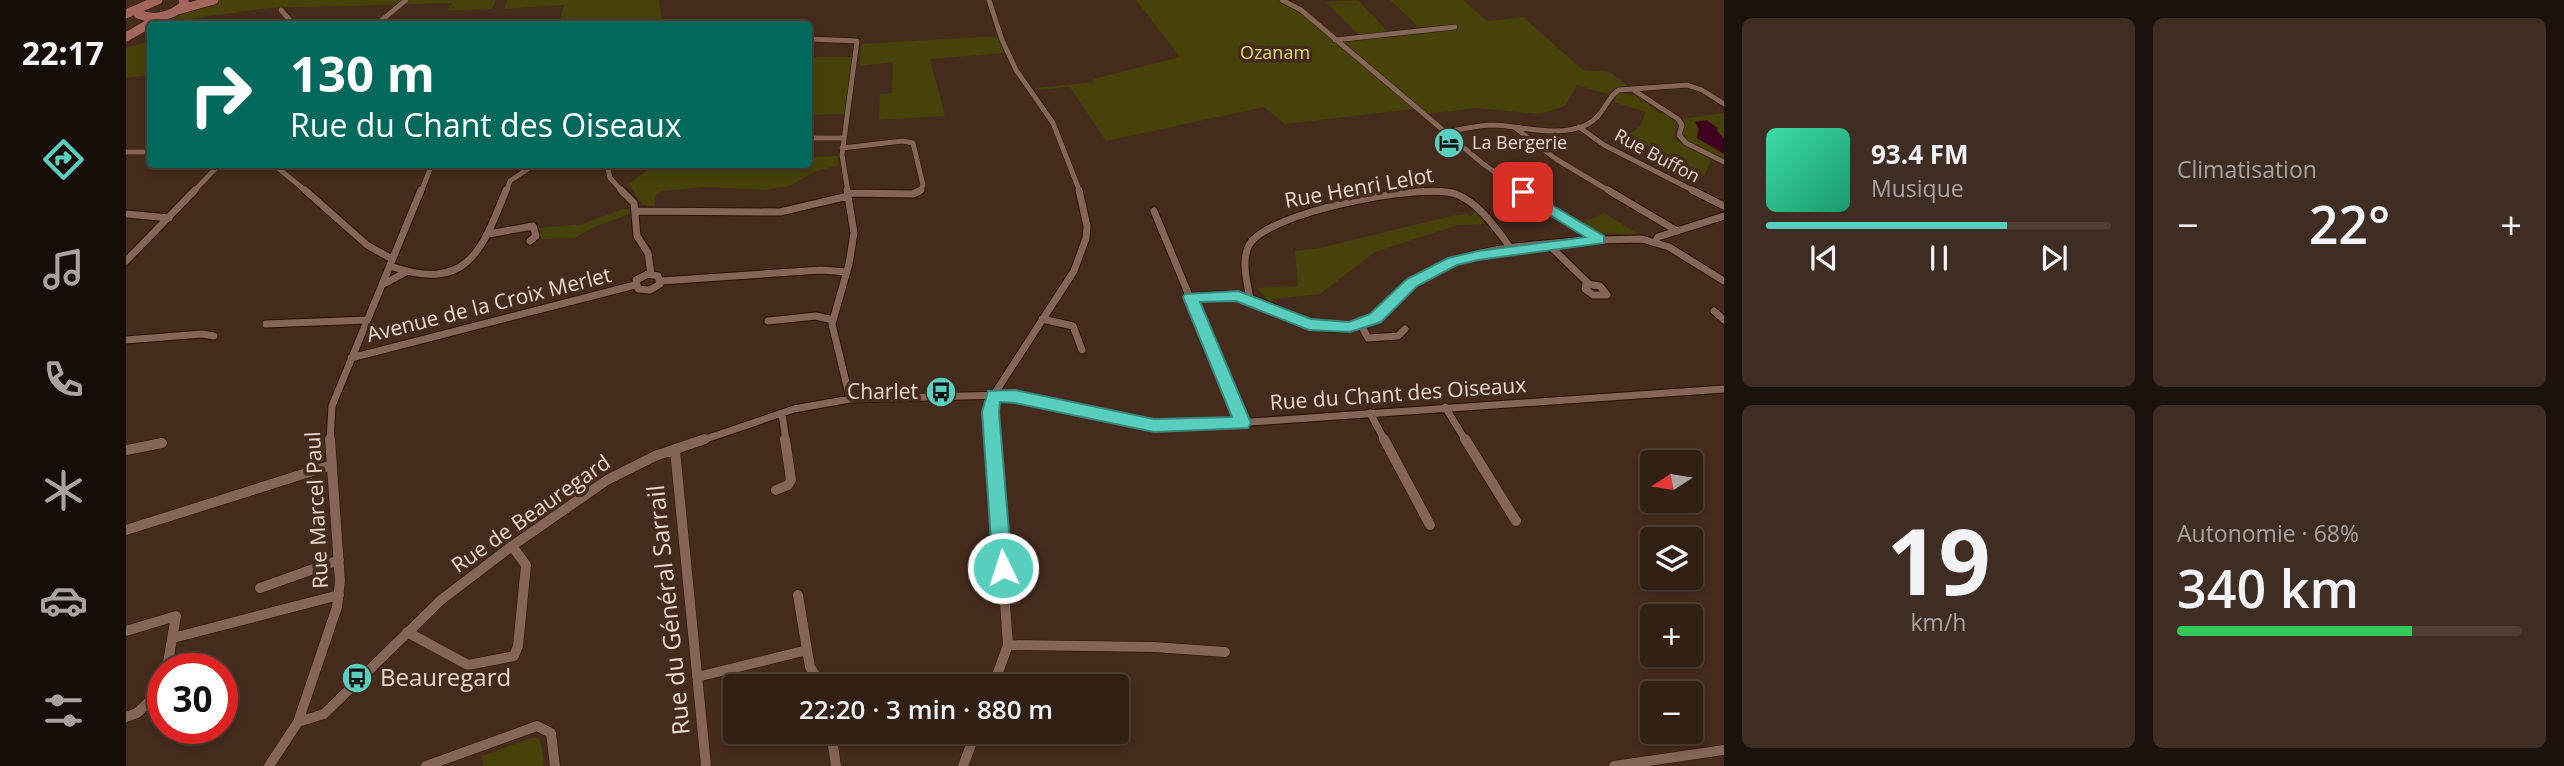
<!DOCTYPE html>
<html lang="fr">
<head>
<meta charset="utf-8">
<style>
	body { margin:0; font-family:"Open Sans",sans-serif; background:#3e2d22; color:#f1f3f6; height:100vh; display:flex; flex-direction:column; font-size:26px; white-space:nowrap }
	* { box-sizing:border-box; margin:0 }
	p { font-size:23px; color:#a9a3a0 }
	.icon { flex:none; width:38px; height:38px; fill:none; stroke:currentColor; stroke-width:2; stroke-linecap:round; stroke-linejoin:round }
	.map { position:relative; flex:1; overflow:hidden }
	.panel { display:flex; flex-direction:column; gap:18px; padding:18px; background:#1c120c; width:840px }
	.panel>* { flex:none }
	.hud { position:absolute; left:21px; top:21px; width:665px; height:147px; border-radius:7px; box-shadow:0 4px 10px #0003,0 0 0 2px #4e3e34; background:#00695c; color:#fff; overflow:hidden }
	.needle { width:46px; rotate:258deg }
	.fabs { position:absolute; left:1514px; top:450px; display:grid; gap:14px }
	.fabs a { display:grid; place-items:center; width:63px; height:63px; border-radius:7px; background:#332015; box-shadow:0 4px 10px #0003,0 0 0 2px #4e3e34; font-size:35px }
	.speed { position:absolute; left:21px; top:653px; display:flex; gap:14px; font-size:35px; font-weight:700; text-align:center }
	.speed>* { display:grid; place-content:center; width:91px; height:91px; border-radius:50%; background:#332015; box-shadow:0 4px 10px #0003,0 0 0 2px #4e3e34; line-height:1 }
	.speed .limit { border:10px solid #d22; background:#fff; color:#111 }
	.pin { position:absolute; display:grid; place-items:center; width:60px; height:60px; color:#fff; margin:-30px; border-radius:14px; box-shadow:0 4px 10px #0006 }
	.me { position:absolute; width:77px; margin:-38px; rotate:356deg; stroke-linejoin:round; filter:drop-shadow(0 0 5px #0008) }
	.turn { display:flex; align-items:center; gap:24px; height:147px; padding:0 28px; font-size:32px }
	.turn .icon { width:91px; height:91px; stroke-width:2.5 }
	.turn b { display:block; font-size:49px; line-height:60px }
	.big { font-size:52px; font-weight:600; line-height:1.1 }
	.panel .card { flex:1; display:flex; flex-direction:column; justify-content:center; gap:10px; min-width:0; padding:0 24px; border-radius:10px; background:#3e2d22 }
	.panel .dial { align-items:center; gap:0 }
	.dial b { font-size:91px; line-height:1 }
	.song { display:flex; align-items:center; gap:21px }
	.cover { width:84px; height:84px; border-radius:10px; background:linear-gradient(135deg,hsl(160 70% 55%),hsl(160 70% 35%)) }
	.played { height:7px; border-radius:4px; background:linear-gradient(90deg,#58cebf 70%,#4e3e34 70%) }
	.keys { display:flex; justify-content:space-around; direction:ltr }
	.heat { display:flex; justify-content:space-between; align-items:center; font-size:38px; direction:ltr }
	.charge { height:10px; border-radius:5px; background:linear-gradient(90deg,#34c759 68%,#4e3e34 0) }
	.panel .tiles { flex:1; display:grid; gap:18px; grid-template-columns:repeat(2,1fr) }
	.trip { position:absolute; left:597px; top:674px; width:406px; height:70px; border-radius:7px; background:#332015; box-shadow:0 4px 10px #0003,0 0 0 2px #4e3e34; font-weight:600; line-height:70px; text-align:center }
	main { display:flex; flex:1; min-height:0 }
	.tab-bar { display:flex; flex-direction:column; width:126px; justify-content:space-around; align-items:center; background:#140d08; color:#a9a3a0 }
	.tab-bar .icon { width:49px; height:49px }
	.tab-bar .on { color:#58cebf }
	.tab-bar b { font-size:32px; color:#f1f3f6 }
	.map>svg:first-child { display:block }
	.green { fill:#47420a }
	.water { fill:#3f001f }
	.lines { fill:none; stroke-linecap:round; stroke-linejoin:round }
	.street-far2-casing { stroke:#2a1205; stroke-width:6 }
	.street-far1-casing { stroke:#2a1205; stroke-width:9 }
	.street-casing { stroke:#2a1205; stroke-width:11 }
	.primary-casing { stroke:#2a1205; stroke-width:10 }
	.street-far2 { stroke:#836655; stroke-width:5 }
	.street-far1 { stroke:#836655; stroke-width:7 }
	.street { stroke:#836655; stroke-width:10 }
	.primary { stroke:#a2665d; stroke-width:9 }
	.route { fill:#58cebf; stroke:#39867c; stroke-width:2 }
	.labels { text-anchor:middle; stroke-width:7; stroke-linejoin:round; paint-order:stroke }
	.far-park-label { font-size:18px; fill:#e6dc71; stroke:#442b1c }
	.far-poi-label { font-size:18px; fill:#e9d8cf; stroke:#442b1c; text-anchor:start }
	.far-street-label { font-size:18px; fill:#e9d8cf; stroke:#442b1c }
	.street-label { font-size:21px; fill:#e9d8cf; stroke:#442b1c }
	.poi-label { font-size:21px; fill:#e9d8cf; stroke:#442b1c; text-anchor:end }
	.near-street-label { font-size:24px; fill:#e9d8cf; stroke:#442b1c }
	.near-poi-label { font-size:24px; fill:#e9d8cf; stroke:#442b1c; text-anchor:start }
</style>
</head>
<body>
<main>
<nav class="tab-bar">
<b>22:17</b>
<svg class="icon on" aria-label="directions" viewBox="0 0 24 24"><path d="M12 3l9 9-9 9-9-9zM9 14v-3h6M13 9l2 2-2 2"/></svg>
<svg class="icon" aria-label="music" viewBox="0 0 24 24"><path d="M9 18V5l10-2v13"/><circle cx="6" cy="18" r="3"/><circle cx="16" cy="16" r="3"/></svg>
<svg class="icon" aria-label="phone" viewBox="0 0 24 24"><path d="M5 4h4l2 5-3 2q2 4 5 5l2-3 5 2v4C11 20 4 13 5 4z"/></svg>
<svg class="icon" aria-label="climate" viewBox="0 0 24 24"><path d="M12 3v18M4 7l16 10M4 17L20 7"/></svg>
<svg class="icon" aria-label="car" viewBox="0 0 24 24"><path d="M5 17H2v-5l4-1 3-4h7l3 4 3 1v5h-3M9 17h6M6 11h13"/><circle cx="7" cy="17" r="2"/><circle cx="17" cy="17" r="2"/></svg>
<svg class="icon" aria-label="filters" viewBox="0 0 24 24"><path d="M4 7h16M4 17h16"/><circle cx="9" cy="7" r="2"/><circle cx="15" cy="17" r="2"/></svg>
</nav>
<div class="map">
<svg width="1598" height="766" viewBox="0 0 1598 766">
	<rect width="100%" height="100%" fill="#442b1c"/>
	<path class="green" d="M97,0H370L366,9L321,11L326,3L143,8L26,24L73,4Z
		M381,0H533L536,24H433L438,5L378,9Z
		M1010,0H1161L1180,11L1211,38L1233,35L1200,2L1232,0L1263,33L1295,29L1264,0H1337L1361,21L1397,17L1457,70L1484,72L1503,87L1489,88L1481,94L1451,85L1439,106L1414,114L1351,108L1300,114L1287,109L1159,124L1138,107L980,141L944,87L912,90L909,88L968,82V79L1054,57Z
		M871,36L878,53L804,59L819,116L753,120L754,94L766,93L767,62L734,66L735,44Z
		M24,41V75L0,78V48Z
		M682,57H732L721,114L683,115Z
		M1495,93L1512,96L1533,113L1538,112L1552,124L1547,139L1586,158L1578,176L1500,137L1514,126L1520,112L1488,102L1491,94Z
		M1598,113V139C1589,128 1587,120 1572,121L1571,138L1598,154V159L1563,142L1556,135L1560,126L1555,119Z
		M711,156L713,165L688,172L664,186L641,190L579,187L536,191L530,195L528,207L517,205L502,184L528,165L682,164L683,157Z
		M497,209L503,210L504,214L468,227L449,238L415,239L413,228L457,224Z
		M1348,209L1359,224L1332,225L1249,252L1194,294L1148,299L1146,305L1131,288L1172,286L1169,251L1194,248L1325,216L1340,214L1346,216Z
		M1478,213L1514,235L1473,233L1455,224Z
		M405,738H412L415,743L418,766H357L356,756Z"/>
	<path class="water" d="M1580,120L1592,128L1591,131L1598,139V154L1571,138L1573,129L1569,122Z"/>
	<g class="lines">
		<g class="street-far2-casing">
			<path id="street-far2" d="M863,0L876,40L890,70L927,123L954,192
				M1156,0L1175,10L1356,163L1396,192
				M155,10L167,24
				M251,24L280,0
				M682,39L731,41L716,155L722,192
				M1209,40L1329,27
				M1506,89L1552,119L1556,125L1553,135L1560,143L1598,162
				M1388,127L1430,159L1485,192
				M1453,127L1478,145L1570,192
				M1318,132C1334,130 1351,125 1367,125C1396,126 1432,138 1460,125C1479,116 1480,97 1493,90L1561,85L1576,90L1598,104
				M682,138H718
				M716,148L777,141L787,143L797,185L794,192
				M0,152H24
				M147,164L181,192
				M481,164L484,178L497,192
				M67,192L94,164
				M295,192L306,164
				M380,192L384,181L409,164
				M1299,192H1319"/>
		</g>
		<g class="street-far1-casing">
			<path id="street-far1" d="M179,190L241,245L266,259
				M495,190L508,203L511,236L522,253L525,274
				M721,190L728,233L723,264L706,324L724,399
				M1394,190L1473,240L1516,239L1543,247L1598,281
				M1482,190L1551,231
				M1566,190L1598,206
				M722,193L787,194L795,190
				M510,211L654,212L722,196
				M1028,211L1116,423
				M0,214L43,218
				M363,234L407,226L410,236L404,241
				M1529,242L1532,237L1598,216
				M1423,245L1463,284
				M0,261L69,190
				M264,266C341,293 356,251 380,190
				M522,274L532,276L534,284L524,290L512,289L510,280Z
				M535,281L695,270L721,272
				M1460,284L1474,286L1481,295H1467L1459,289Z
				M256,285L280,272
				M1064,297C1083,296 1104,292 1122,298C1155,307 1183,332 1218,328C1257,324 1270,290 1301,273C1352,245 1417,244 1473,240
				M1124,298C1121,282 1115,261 1123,245C1141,212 1297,182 1330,194C1355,204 1371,230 1386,250
				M1588,311L1598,320
				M916,319L947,326L956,350
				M642,321L690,316L707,320
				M140,324L241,320
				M1235,325L1242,338L1272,336L1279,329
				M0,340L76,334L88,336
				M225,358L509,285
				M1319,407L1340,441
				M1244,413L1259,441
				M656,414L660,441
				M204,441L206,406L295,190
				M574,441L668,409L724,399L876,395L1013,423L1067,426L1598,389
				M867,441V396L948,271L960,238L961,226L953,190"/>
		</g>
		<g class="street-casing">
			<path id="street" d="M867,439L882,645L867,686
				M1258,439L1304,525
				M1339,439L1390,521
				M0,450L36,443
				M549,450L580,766
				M650,490L662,485L665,480L659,439
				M0,530L206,465
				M134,588L213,560
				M672,595L681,650
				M0,631L50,616L41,668
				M281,632L342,665L388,656L392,646L400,565L386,546
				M47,638L213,595
				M882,645L1028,647L1099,652
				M571,677L681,650L684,667L696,686
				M0,717L11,713L37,689
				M172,722L198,714L315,600L386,546L481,480L529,456L579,439
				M705,732L710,766
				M143,766L172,722L211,607L214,581L204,439
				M300,766L411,726L425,733L429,766
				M837,766L850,732
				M1488,766L1598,750"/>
		</g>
		<g class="primary-casing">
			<path id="primary" d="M13,9L12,14C29,21 46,16 59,4L57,0
				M52,10L88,0
				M0,14L32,0
				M0,37L33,18"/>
		</g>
		<use href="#street-far2" class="street-far2"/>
		<use href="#street-far1" class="street-far1"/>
		<use href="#street" class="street"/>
		<use href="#primary" class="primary"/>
	</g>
	<path class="route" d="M1397,188L1478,236V243L1352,260L1331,265L1291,286L1255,322L1224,332L1183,330L1110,301L1074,302L1125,423L1122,428L1028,432L889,403L874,402L873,412L886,568L883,574L877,576L870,574L867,568L856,412L862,391L889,390L1028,419L1106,417L1057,297L1059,294L1112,291L1185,319L1223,322L1244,314L1281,279L1322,258L1352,251L1459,237L1392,195V190Z"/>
	<defs>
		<g id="hotel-disc" transform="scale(1.575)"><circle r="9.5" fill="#58cebf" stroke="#442b1c"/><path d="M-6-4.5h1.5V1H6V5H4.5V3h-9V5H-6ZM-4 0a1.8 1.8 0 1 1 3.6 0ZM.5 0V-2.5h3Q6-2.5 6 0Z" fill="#111"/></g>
		<g id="bus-disc" transform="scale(1.575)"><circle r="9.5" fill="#58cebf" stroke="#442b1c"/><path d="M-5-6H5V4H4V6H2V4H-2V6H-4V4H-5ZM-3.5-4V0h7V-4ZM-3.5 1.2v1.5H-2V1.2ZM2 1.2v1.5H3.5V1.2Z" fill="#111"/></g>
	</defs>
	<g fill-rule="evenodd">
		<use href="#hotel-disc" x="1323" y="143"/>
		<use href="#bus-disc" x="815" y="392"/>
		<use href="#bus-disc" x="231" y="678"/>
	</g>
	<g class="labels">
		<g class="far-park-label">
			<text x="1149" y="59">Ozanam</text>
		</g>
		<g class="far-poi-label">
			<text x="1346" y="149">La Bergerie</text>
		</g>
		<g class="far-street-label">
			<text transform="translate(1531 156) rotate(28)" y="6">Rue Buffon</text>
		</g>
		<g class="street-label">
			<text transform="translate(1233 188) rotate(-10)" y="7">Rue Henri Lelot</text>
			<text transform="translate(363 305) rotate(-14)" y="7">Avenue de la Croix Merlet</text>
			<text transform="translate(1272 394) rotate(-4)" y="7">Rue du Chant des Oiseaux</text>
			<text transform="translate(191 510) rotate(-93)" y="7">Rue Marcel Paul</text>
			<text transform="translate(405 514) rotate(-35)" y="7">Rue de Beauregard</text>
		</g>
		<g class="poi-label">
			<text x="792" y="399">Charlet</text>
		</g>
		<g class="near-street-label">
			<text transform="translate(543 610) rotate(-96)" y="8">Rue du Général Sarrail</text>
		</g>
		<g class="near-poi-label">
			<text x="254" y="686">Beauregard</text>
		</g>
	</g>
</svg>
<div class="fabs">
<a><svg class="needle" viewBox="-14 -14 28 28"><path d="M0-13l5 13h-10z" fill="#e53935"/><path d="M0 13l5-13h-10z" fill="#a9a3a0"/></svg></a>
<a><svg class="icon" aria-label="layers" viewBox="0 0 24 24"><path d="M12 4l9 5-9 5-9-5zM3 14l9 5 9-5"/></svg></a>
<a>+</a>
<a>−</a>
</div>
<div class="speed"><div class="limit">30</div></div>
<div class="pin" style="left:1397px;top:192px;background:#d93025"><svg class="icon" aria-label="arrive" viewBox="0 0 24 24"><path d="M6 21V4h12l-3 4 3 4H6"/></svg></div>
<svg class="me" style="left:877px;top:568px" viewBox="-20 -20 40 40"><circle r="17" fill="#58cebf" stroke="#fff" stroke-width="3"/><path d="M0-11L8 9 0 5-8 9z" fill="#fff"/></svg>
<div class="trip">22:20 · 3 min · 880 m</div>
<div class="hud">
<div class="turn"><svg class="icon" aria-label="right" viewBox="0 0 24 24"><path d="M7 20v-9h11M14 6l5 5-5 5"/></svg><div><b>130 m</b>Rue du Chant des Oiseaux</div></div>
</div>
</div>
<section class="panel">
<div class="tiles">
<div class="card">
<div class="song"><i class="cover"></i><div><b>93.4 FM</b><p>Musique</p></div></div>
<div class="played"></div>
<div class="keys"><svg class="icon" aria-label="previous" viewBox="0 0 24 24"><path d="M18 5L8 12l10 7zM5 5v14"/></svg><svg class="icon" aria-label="pause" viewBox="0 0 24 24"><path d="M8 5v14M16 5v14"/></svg><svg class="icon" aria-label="next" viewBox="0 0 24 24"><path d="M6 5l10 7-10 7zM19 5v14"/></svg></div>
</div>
<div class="card"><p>Climatisation</p>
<div class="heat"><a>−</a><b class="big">22°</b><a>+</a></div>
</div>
<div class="card dial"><b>19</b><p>km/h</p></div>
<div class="card"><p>Autonomie · 68%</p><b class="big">340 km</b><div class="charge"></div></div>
</div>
</section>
</main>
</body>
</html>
